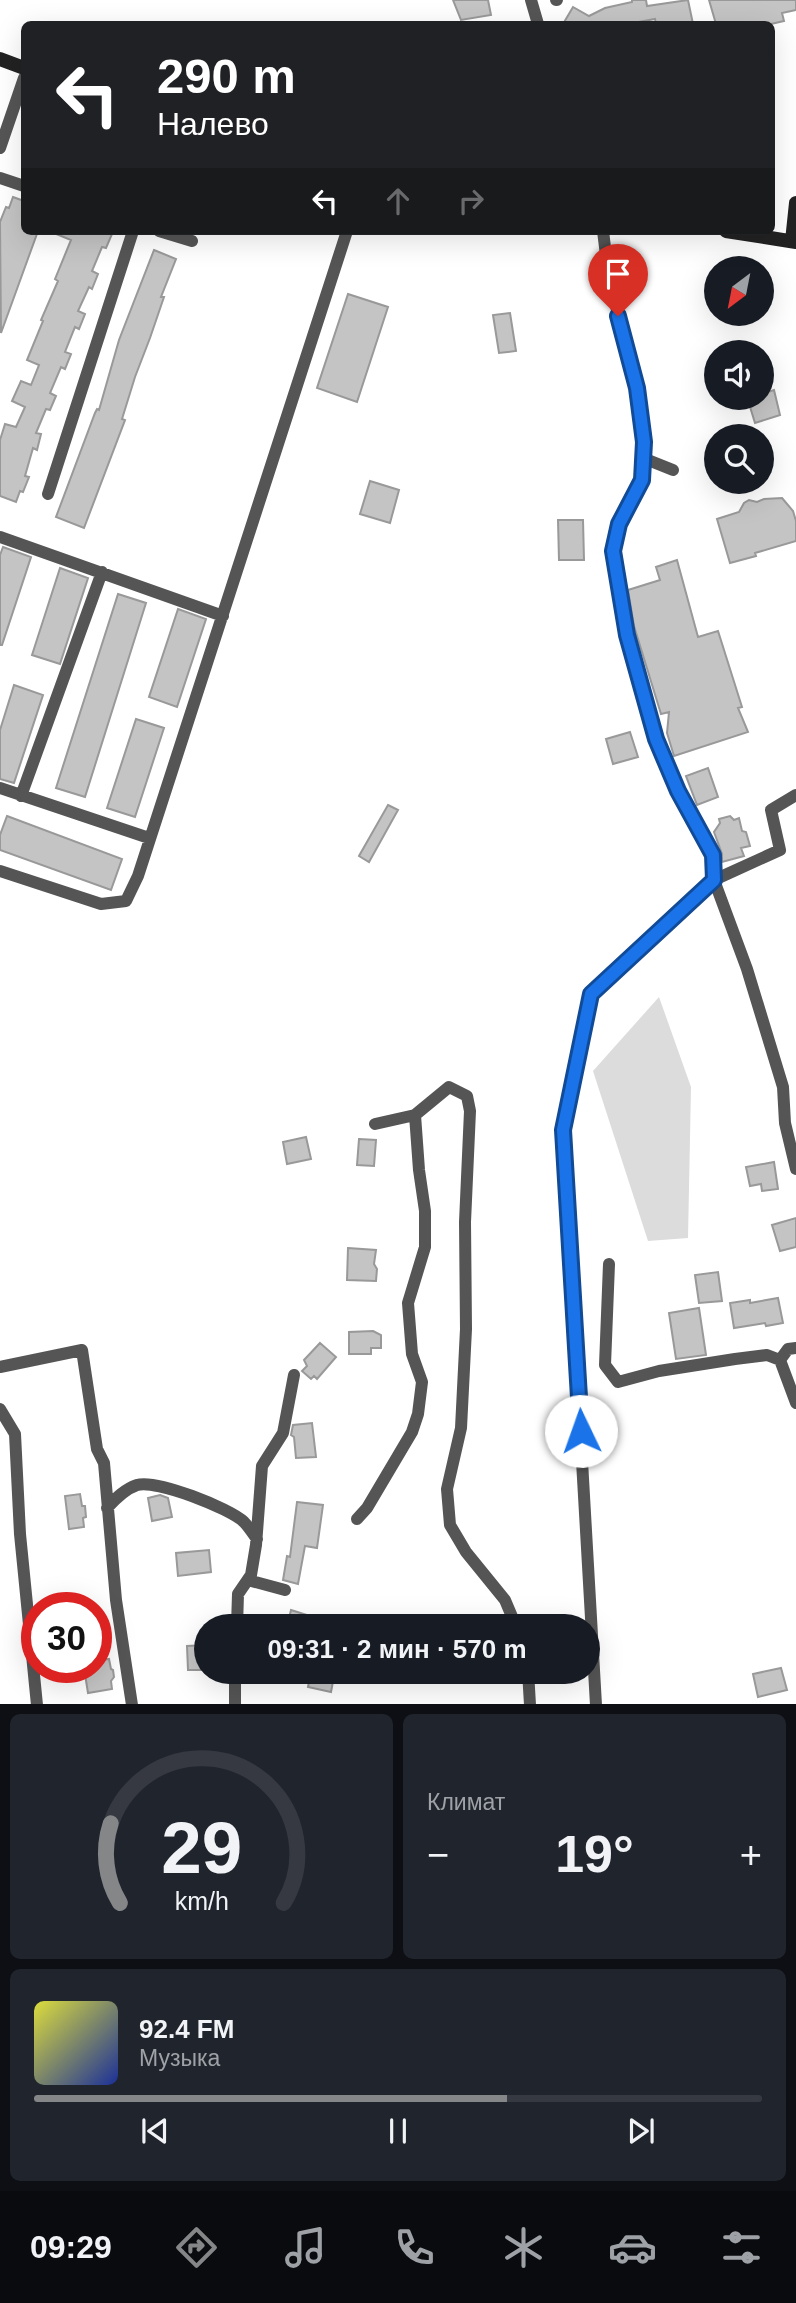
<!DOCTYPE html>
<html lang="ru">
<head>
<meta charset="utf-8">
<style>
	body { margin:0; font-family:Helvetica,sans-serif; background:#20242c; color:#f1f3f6; height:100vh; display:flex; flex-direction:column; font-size:26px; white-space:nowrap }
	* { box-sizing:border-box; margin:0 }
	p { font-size:23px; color:#9ea1a6 }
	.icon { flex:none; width:38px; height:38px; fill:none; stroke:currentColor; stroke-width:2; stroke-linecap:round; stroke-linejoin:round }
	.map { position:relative; height:1704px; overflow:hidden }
	.sheet { display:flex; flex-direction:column; gap:10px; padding:10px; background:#0d0f14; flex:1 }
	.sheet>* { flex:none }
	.hud { position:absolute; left:21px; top:21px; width:754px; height:214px; border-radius:10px; box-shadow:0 7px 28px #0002; background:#202124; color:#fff; overflow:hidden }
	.needle { width:46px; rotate:212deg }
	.buttons { position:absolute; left:704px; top:256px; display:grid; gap:14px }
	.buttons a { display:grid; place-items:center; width:70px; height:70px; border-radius:50%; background:#171b24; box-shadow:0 7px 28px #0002; font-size:35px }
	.speed { position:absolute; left:21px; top:1592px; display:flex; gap:14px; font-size:35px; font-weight:700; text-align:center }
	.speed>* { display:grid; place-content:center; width:91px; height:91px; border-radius:50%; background:#171b24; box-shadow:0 7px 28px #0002; line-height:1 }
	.speed .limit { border:10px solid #d22; background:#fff; color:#111 }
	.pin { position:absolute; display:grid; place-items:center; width:60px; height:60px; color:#fff; margin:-72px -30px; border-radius:50% 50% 50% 0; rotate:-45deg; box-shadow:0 0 7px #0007 }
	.pin .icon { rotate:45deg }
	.me { position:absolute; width:77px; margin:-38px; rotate:357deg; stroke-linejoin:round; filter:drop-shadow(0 0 5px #0008) }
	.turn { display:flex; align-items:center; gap:24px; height:147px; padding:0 21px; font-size:32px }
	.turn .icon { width:91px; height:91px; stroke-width:2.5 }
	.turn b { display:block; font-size:49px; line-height:60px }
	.lanes { display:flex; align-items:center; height:66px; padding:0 21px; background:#0003; justify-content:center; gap:35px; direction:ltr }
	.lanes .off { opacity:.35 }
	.big { font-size:52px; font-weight:700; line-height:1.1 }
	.sheet .widget { flex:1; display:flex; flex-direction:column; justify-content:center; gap:10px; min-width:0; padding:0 24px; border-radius:10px; background:#20242c }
	.sheet .dial { align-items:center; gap:0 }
	.dial svg { height:182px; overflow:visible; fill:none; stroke:#363941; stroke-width:7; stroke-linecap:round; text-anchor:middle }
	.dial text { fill:#f1f3f6; stroke:none }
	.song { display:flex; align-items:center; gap:21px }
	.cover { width:84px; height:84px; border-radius:10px; background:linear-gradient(135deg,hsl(60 70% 55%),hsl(230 70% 35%)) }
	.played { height:7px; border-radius:4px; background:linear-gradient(90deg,#858687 65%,#363941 65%) }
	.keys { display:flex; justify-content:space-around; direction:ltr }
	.heat { display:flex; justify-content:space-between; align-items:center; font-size:38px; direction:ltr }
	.sheet .tiles { flex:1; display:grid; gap:10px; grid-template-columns:1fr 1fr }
	.widget:last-child { grid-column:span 2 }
	.trip { position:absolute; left:194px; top:1614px; width:406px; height:70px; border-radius:35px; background:#171b24; box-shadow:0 7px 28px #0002; font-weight:700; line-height:70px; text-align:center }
	.tabs { display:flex; height:112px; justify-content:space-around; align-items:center; background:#090b0e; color:#9ea1a6 }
	.tabs .icon { width:49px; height:49px }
	.tabs .active { color:#858687 }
	.tabs b { font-size:32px; color:#f1f3f6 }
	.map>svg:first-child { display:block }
	.green { fill:#dcdcdc }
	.building { fill:#c4c4c4; stroke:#999; stroke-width:2 }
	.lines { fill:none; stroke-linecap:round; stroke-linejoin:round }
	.minor { stroke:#555; stroke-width:12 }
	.secondary { stroke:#222; stroke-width:14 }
	.route-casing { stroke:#114b97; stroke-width:18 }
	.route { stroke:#1a73e8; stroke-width:12 }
</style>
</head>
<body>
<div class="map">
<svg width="796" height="1705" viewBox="0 0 796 1705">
	<rect width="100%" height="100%" fill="#fff"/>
	<path class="green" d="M659,997L691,1087L688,1238L648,1241L593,1071Z"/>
	<path class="building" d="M453,0H488L491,15L461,20Z
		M632,0H646L647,6L688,0L693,24H656L655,19L628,24H563L573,7L589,16L605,8L632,2Z
		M709,0H796V10L782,13L784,21L771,24H716Z
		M13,197L24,201V231H38L1,333L0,222L6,207L9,208Z
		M49,231H106L112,234L106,248L102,247L92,271L98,274L92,289L89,287L78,311L85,314L79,329L75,327L65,352L71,354L65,369L61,367L50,393L56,396L50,410L46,409L36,433L41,434L37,450L33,448L25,476L29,477L23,492L20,491L16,502L0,496V440L5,424L16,427L25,407L12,401L21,381L31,385L39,365L27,360L43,321L41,320L58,281L55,279L71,240Z
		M154,250L176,259L161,297H164L150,338L135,377L122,419L125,420L84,528L56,517L95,413L97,409L99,410L119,340Z
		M348,294L388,307L357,402L317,388Z
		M510,313L516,351L499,353L493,315Z
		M774,390L780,415L755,423L747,397H761V394Z
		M370,481L399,490L390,523L360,514Z
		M782,498L793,511L796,521V541L755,553L756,556L730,563L717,519L739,512L744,503L749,500L757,502L764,499Z
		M558,520H583L584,560H559Z
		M3,547L31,557L2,645H0V555Z
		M677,560L698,637L718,631L742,707L738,708L748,732L674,756L667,733L669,712L661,714L634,626L628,590L660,580L656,567Z
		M60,568L88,578L60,664L32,655Z
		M118,594L146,603L85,797L56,788Z
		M178,609L206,619L177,707L149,697Z
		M14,685L43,695L14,783L0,779V730Z
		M136,719L164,728L135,817L107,808Z
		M630,732L638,757L613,764L606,739Z
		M708,768L718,797L697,805L686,776Z
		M388,805L398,810L369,862L359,856Z
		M7,816L122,859L111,890L0,850V835Z
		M730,816L734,820L739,818L742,831L746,832L750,846L741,848L744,856L722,862V854L714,832L720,823L719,819Z
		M306,1137L311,1159L287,1164L283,1142Z
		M359,1139L376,1140L374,1166L357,1165Z
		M774,1162L778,1189L762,1191L761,1184L750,1186L746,1167Z
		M796,1218V1247L780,1251L772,1225Z
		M348,1248L376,1250L374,1264L377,1269L376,1281L347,1280Z
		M718,1272L722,1301L699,1303L695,1275Z
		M778,1298L783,1323L766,1326L765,1323L734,1328L730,1303L750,1300V1303Z
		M699,1308L706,1355L676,1359L669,1313Z
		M373,1331L381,1335V1348H371V1354H349V1332Z
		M320,1343L336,1357L317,1379L314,1376L311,1379L302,1371L307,1366L304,1360Z
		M312,1423L316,1457L296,1458L294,1437L291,1435L293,1425Z
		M80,1494L82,1506H85L86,1517L83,1518L84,1527L69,1529L65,1496Z
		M160,1495L168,1498L172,1517L152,1521L148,1498Z
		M297,1502L323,1505L317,1548L305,1546L298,1584L283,1580L287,1556L290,1557Z
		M209,1550L211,1572L178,1576L176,1553Z
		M291,1610L332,1623V1626H287Z
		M206,1645V1670H188L187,1646Z
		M109,1659L111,1669L113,1670L114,1677L111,1681L112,1689L88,1693L84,1668H96V1661Z
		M781,1668L787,1690L758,1697L753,1674Z
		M311,1671H335L331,1692L308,1687Z"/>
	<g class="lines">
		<path class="minor" d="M531,0L538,24
			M556,0H557
			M0,148L24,78
			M0,178L24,186
			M159,231L192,241
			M643,458L673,470
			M48,494L133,231
			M0,537L223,616
			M0,788L149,838
			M796,795L771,810L780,850L714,880L747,969L783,1087L785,1123L796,1169
			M21,796L102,572
			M0,871L101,904L126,901L138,876L347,231
			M375,1124L415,1115
			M609,1264L605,1365L618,1382L659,1371L735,1359L767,1355L780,1360
			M796,1348L788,1349L780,1360L796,1403
			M0,1367L82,1350L97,1449L104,1463L116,1600L132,1705
			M0,1409L15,1434L20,1534L37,1705
			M107,1508C116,1498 125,1489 137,1485C156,1479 229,1508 244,1522C249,1527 253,1534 257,1539
			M357,1519L367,1508L412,1432L418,1414L422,1382L412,1354L408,1303L425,1247V1211L419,1170L415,1115L449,1087L467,1096L470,1111L465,1222L466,1329L461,1428L447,1489L450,1525L466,1552L505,1600L516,1626
			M248,1580L285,1590
			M237,1626L238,1594L251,1575L256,1545L262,1466L283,1433L294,1375
			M528,1671L530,1705
			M235,1705V1671
			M596,1705L563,1130L591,994L714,880L713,855L678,791L656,739L627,635L613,551L619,524L642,480L644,442L637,388L609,279L603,231"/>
		<path class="secondary" d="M0,59L24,68
			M726,231L796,242
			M792,241L796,203"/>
	</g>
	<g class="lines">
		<g class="route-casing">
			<path id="route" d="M581,1431L563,1130L591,994L714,880L713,855L678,791L656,739L627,635L613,551L619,524L642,480L644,442L637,388L618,316"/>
		</g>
		<use href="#route" class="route"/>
	</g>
</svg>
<div class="buttons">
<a><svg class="needle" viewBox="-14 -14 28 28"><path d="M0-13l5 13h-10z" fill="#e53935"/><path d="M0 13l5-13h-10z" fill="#9ea1a6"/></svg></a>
<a><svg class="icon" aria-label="sound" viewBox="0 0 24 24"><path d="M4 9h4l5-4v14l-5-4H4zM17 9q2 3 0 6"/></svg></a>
<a><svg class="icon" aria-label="search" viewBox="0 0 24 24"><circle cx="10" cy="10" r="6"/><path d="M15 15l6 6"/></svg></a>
</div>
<div class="speed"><div class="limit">30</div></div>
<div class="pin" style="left:618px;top:316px;background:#d93025"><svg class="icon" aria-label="arrive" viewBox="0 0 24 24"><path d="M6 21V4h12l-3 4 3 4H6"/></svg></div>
<svg class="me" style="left:581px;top:1431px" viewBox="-20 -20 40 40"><circle r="19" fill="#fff"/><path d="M0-13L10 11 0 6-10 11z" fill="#1a73e8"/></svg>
<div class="trip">09:31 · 2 мин · 570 m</div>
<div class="hud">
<div class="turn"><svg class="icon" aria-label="left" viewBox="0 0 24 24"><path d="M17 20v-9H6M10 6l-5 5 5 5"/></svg><div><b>290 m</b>Налево</div></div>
<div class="lanes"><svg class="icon" aria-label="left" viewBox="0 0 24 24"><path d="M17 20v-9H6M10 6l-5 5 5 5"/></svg><svg class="icon off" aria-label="ahead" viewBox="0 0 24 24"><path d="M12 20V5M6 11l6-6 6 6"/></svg><svg class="icon off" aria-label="right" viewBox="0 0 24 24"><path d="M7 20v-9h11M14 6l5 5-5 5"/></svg></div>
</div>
</div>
<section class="sheet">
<div class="tiles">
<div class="widget dial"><svg viewBox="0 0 100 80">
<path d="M14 69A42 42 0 1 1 86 69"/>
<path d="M14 69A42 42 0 0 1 10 34" stroke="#858687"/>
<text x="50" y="56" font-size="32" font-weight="700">29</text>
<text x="50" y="72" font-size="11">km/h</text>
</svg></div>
<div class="widget"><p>Климат</p>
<div class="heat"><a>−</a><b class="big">19°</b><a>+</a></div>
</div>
<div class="widget">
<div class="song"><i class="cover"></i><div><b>92.4 FM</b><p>Музыка</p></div></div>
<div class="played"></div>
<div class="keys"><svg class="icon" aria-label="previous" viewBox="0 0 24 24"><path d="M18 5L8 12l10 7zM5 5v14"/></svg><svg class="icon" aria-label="pause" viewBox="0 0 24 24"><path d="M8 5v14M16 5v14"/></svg><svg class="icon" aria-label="next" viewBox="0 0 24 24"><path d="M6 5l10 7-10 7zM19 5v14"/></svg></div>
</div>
</div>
</section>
<nav class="tabs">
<b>09:29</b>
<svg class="icon active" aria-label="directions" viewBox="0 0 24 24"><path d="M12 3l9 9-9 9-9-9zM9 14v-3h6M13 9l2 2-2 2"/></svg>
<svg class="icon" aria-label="music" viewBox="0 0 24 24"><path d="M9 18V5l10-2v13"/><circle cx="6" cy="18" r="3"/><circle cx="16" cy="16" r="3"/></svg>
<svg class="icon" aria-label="phone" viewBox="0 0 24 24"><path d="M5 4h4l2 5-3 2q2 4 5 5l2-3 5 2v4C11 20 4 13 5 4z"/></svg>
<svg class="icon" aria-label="climate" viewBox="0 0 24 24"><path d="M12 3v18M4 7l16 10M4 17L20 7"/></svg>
<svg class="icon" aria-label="car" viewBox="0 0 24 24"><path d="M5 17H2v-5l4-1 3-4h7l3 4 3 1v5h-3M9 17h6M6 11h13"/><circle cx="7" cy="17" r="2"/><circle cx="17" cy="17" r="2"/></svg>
<svg class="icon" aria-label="filters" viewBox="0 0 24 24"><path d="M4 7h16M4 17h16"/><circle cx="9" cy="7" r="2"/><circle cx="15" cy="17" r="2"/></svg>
</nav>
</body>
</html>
